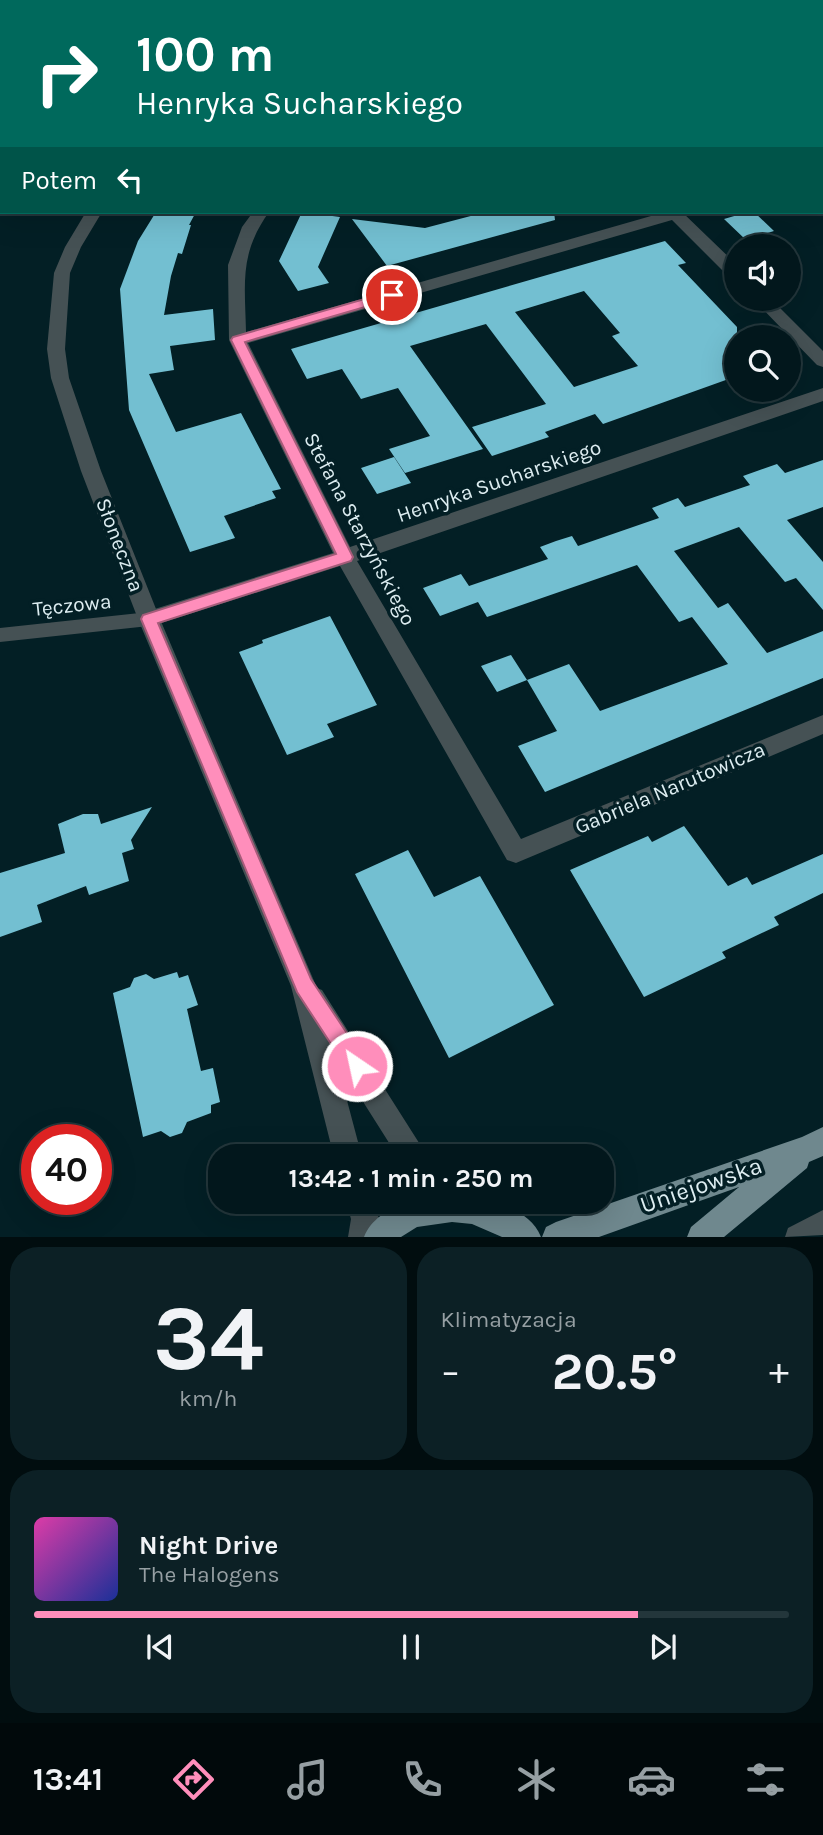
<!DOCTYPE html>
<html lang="pl">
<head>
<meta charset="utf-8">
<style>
	body { margin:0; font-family:Karla,sans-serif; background:#0c2025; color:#f1f3f6; height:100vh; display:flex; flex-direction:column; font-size:26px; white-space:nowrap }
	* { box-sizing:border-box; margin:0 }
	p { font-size:23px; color:#969fa3 }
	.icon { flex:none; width:38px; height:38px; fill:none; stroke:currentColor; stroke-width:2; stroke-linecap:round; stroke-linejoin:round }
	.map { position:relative; height:1237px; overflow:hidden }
	.panel { display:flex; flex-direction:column; gap:10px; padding:10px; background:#010d0f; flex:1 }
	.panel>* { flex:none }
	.hud { position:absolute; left:0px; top:0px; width:824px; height:214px; box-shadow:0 7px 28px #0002,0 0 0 2px #23363b; background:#00695c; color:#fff; overflow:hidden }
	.tools { position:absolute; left:724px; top:234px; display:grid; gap:14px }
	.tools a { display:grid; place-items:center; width:77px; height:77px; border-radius:50%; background:#02171c; box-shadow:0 7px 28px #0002,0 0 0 2px #23363b; font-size:35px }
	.speed { position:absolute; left:21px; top:1124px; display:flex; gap:14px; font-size:35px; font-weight:700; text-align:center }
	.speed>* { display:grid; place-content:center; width:91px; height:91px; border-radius:50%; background:#02171c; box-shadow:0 7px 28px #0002,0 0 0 2px #23363b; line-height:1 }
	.speed .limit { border:10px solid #d22; background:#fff; color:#111 }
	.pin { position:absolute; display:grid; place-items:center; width:60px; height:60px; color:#fff; margin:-30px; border:4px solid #fff; border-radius:50%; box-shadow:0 2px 7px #0007 }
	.me { position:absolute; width:77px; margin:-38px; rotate:326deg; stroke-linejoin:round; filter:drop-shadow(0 0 5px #0008) }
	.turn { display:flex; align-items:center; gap:24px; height:147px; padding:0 21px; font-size:32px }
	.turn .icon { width:91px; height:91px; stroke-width:2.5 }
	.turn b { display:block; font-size:49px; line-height:60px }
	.then { display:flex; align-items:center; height:66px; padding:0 21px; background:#0003; gap:14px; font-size:26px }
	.big { font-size:52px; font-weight:700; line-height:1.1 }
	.panel .card { flex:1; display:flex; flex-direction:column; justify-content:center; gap:10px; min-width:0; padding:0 24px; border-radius:28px; background:#0c2025 }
	.panel .dial { align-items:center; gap:0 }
	.dial b { font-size:91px; line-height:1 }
	.song { display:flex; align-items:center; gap:21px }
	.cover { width:84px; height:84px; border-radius:10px; background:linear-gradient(135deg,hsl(320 70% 55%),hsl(230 70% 35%)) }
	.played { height:7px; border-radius:4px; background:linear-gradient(90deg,#ff8ebb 80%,#23363b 80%) }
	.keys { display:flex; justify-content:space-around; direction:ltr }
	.heat { display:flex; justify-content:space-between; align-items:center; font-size:38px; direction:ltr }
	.panel .tiles { flex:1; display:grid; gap:10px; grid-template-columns:1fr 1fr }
	.card:last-child { grid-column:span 2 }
	.trip { position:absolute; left:208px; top:1144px; width:406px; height:70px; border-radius:28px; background:#02171c; box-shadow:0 7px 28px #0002,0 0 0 2px #23363b; font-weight:700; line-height:70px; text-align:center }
	.dock { display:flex; height:112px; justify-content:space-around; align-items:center; background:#01090b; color:#969fa3 }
	.dock .icon { width:49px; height:49px }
	.dock .current { color:#ff8ebb }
	.dock b { font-size:32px; color:#f1f3f6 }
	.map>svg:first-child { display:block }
	.building { fill:#73bfd1; fill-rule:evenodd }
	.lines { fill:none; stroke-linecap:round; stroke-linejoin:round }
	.service { fill:#455154; fill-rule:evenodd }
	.minor { fill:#455154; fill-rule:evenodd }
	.tertiary { fill:#455154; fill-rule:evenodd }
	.primary { fill:#6f888e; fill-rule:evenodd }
	.route { fill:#ff8ebb; stroke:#a65c7a; stroke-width:2 }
	.labels { text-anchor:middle; stroke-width:7; stroke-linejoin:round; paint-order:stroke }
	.street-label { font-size:21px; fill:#ddedf1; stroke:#031f25 }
	.near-street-label { font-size:24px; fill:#ddedf1; stroke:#031f25 }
</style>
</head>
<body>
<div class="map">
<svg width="823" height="1237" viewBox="0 0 823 1237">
	<rect width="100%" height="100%" fill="#031f25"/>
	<path class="building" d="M156,212H196L189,225H191L182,254L178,253L171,276L164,315L213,309L215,340L170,346L174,370L149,374L176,432L241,413L281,489L272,491L276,498L224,516L235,538L190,552L129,410L120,289L138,241Z
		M302,212L340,217L318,267L329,283L298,291L279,261Z
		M486,212H554L555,220L387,266L352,219L425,228Z
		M748,212H754L774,231L746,240L724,219Z
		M665,241L686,263L678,265L737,327V376L603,424L595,414L545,432L549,437L492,456L472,427L546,404L486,324L410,346L483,449L405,473L389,449L430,436L398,388L361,399L342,369L307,379L291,349ZM584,291L620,333L612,336L638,366L574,387L515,312Z
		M394,457L411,483L377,494L361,468Z
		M823,460V507L787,520L823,562V610L796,578L785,582L739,527L674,551L718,608L728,603L767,653L823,631V678L545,792L518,746L557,731L527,680L569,664L600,711L728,664L692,617L679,622L637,565L487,617L478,602L440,616L423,588L461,574L469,586L548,559L540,547L556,541L572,536L578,546L659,518L652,508L678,498L685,507L750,485L743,476L777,464L785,473Z
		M330,616L377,705L327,724L334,737L287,755L239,652L263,643L262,640Z
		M511,655L527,680L497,692L481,666Z
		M152,807L131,840L134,849L122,853L129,881L89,895L86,886L37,905L42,922L0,937V873L65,853L58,824L83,814H98L101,824Z
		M684,826L728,886L747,877L752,885L823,854V893L774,917L779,925L722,952L726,958L644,997L570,870L648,836L652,842Z
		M408,850L434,897L480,876L554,1005L449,1058L355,874Z
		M177,972L179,978L188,975L198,1005L187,1009L201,1071L213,1068L220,1102L211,1105V1113L187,1122L182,1133L170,1137L161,1131L143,1137L113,993L130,987L134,978L146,974L154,979Z"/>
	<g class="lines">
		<path class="service" d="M149,612L155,614L158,619L155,624L149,626L0,642V628Z
			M823,1210V1235L785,1237L788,1228Z"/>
		<path class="minor" d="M681,0H694L695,2H682Z
			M822,109H823V117H822Z
			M253,212H269C239,254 245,283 246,332L665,212H682L737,265V280L731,279L672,220L248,343L350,547L823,388V401L357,561L521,839L823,715V734L516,863L507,860L340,566L149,627L142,625L138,619L142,613L333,553L229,340L228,265L242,227Z
			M753,299H771L823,351V367L817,365Z"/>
		<path class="tertiary" d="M354,0H368L353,2Z
			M86,212H102L81,247L70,273L65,349L69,378L101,471L160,619L317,988L322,990L428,1157H398L336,1059L362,1157H334L291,986L138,619L81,471L51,378L47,349L54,273L65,247Z
			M346,1202H374L379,1219L378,1237H348L351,1219Z"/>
		<path class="primary" d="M823,1127V1156L809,1162L807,1168L724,1237H687L691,1227L739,1187L599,1237H542L546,1227L556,1222L802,1137Z
			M405,1202C445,1202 523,1191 541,1237H502L472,1224L452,1222L417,1227L401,1237H364C371,1219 388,1210 405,1202Z"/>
	</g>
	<path class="route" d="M392,291L398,295L396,298L245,342L353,557L351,561L158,623L311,979L364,1059L367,1066L364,1073L357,1076L350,1073L297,992L141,619L143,615L336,554L231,340L233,337Z"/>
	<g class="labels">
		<g class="street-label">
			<text transform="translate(499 481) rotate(-19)" y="7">Henryka Sucharskiego</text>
			<text transform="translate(360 529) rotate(62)" y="7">Stefana Starzyńskiego</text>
			<text transform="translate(120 545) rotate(69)" y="7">Słoneczna</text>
			<text transform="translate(72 605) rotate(-6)" y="7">Tęczowa</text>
			<text transform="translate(670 788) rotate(-23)" y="7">Gabriela Narutowicza</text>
		</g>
		<g class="near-street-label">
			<text transform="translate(701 1185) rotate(-19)" y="8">Uniejowska</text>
		</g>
	</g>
</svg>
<div class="tools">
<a><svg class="icon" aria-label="sound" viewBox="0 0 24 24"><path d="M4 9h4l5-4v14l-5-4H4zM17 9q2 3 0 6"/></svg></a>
<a><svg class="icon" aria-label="search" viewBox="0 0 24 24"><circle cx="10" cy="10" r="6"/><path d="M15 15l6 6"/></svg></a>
</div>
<div class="speed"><div class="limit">40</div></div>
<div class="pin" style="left:392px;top:295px;background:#d93025"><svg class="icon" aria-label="arrive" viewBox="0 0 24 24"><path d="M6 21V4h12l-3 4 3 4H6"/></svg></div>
<svg class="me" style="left:357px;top:1066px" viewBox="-20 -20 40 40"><circle r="17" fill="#ff8ebb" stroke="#fff" stroke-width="3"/><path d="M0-11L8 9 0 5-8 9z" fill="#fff"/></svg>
<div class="trip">13:42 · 1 min · 250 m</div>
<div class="hud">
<div class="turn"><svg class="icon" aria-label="right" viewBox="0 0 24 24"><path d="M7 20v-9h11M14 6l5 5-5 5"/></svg><div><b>100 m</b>Henryka Sucharskiego</div></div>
<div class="then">Potem<svg class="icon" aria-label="left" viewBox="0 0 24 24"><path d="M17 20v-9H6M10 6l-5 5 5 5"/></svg></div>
</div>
</div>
<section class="panel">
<div class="tiles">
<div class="card dial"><b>34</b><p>km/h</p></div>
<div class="card"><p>Klimatyzacja</p>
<div class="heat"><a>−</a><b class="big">20.5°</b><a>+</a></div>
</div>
<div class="card">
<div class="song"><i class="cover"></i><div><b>Night Drive</b><p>The Halogens</p></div></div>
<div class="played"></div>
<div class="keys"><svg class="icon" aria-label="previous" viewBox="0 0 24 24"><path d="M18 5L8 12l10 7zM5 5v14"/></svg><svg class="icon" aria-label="pause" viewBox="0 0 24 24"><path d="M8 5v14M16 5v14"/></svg><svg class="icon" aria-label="next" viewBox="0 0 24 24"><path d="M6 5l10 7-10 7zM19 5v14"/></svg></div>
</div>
</div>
</section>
<nav class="dock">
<b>13:41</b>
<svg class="icon current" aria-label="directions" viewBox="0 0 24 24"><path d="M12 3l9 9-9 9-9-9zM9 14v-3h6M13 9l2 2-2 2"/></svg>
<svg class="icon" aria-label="music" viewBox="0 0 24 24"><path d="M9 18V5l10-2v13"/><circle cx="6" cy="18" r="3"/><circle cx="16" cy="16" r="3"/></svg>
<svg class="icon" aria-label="phone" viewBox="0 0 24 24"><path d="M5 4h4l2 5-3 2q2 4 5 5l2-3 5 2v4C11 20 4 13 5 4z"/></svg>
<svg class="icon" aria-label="climate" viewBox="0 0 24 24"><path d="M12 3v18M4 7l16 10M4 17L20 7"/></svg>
<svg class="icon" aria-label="car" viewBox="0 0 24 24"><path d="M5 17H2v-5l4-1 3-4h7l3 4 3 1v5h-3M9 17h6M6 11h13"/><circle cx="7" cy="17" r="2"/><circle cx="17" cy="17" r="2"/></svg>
<svg class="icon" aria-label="filters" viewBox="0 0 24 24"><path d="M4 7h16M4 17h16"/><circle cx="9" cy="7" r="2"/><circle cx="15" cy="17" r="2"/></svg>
</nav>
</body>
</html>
